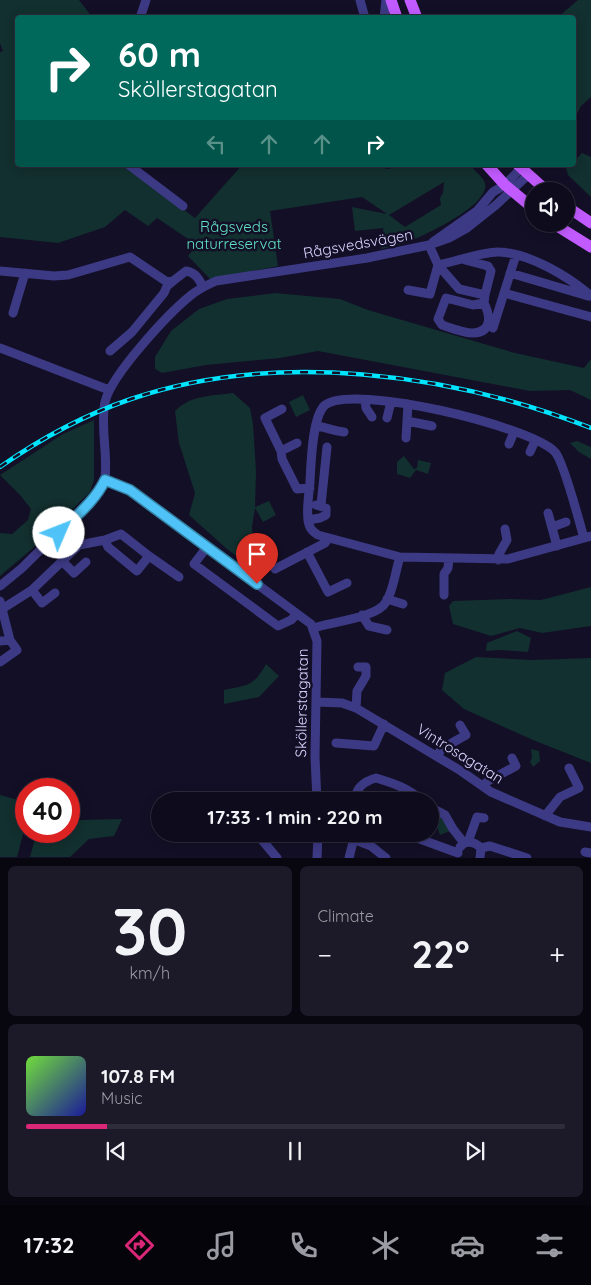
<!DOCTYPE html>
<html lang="en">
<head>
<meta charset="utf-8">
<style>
	body { margin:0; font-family:Quicksand,sans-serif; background:#1c1929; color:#f1f3f6; height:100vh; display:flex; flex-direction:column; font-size:19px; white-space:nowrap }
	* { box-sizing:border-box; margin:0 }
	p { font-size:16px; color:#9b9ba3 }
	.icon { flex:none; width:28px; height:28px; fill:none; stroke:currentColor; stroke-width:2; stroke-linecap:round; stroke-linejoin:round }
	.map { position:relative; height:858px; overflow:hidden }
	.drawer { display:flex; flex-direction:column; gap:8px; padding:8px; background:#08060f; flex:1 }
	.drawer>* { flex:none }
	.guide { position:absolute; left:15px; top:15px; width:561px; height:152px; border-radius:5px; box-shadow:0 2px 12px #0003,0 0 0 1px #2e2b3b; background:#00695c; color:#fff; overflow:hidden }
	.tools { position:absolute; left:525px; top:182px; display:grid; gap:10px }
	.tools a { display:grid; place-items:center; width:50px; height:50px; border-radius:50%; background:#0e0b1c; box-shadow:0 2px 12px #0003,0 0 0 1px #2e2b3b; font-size:25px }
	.speed { position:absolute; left:15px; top:778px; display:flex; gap:10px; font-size:25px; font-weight:700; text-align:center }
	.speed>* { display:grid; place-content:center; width:65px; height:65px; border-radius:50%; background:#0e0b1c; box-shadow:0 2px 12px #0003,0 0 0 1px #2e2b3b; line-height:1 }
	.speed .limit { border:8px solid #d22; background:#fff; color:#111 }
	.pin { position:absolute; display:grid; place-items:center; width:42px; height:42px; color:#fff; margin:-51px -21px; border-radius:50% 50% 50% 0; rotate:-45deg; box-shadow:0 0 5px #0007 }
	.pin .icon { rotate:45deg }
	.me { position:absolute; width:55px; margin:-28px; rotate:46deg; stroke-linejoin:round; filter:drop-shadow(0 0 4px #0008) }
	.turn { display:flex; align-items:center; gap:18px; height:105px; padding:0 20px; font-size:22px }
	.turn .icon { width:65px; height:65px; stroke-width:2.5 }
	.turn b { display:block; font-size:35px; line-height:42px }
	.lanes { display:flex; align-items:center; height:48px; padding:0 20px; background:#0003; justify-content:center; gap:25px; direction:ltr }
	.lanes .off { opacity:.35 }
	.big { font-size:38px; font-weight:700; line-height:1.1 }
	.drawer .widget { flex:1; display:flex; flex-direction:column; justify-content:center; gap:8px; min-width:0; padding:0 18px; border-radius:8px; background:#1c1929 }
	.drawer .dial { align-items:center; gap:0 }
	.dial b { font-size:65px; line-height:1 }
	.song { display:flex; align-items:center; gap:15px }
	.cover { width:60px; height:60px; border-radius:8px; background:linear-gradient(135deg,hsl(100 70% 55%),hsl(240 70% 35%)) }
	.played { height:5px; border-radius:2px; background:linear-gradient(90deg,#db2777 15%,#2e2b3b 15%) }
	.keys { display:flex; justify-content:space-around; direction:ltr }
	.heat { display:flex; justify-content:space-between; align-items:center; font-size:28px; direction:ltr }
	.drawer .tiles { flex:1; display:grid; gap:8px; grid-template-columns:1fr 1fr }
	.widget:last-child { grid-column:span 2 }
	.trip { position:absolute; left:151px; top:792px; width:288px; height:50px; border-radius:25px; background:#0e0b1c; box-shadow:0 2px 12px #0003,0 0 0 1px #2e2b3b; font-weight:700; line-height:50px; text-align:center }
	.menu { display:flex; height:80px; justify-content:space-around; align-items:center; background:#06040b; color:#9b9ba3 }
	.menu .icon { width:35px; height:35px }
	.menu .active { color:#db2777 }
	.menu b { font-size:22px; color:#f1f3f6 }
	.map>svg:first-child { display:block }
	.green { fill:#12302f; fill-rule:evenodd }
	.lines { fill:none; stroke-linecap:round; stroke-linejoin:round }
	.minor { stroke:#3d3a85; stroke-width:9 }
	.major { stroke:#c25bff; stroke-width:11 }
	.rail-casing { stroke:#00e5ff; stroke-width:4.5 }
	.rail { stroke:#130f26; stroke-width:2.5; stroke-dasharray:8; stroke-linecap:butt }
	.route-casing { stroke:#337fa1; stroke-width:12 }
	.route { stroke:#4fc3f7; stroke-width:9 }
	.labels { text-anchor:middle; stroke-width:5; stroke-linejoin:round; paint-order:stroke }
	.park-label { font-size:15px; fill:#5fe0c0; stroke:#130f26 }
	.street-label { font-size:15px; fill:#d9d4ff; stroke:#130f26 }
</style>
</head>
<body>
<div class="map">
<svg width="591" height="858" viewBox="0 0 591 858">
	<rect width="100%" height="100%" fill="#130f26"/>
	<path class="green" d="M0,0H79L92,17L18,18V165H124L195,218L242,165H365L389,169L394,165H470C474,170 483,177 485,183C491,205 424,236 407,242C399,245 390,247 381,249V246L385,245L383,228L355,231L352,207L387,214L362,197L270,211L278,266L211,280L188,256L197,245L157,218L148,226L125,210L105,227L58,243L0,237V52L3,51L0,43ZM444,182L443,193L440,198L441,205L405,227L389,215Z
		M578,0H591V97L581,106L574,120V18L558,17Z
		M582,153L591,157V197L568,175L566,168L569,165H574V161Z
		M275,293L340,299L368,310L515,353L584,368L591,359V400L570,390L530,391L318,351L280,358L206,365L162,373L155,369V357L171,331L199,309L227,299Z
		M233,393L250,408L253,424L256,471L255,507L269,501L276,515L263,522L255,508L252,527L254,548L250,566L227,549L189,515L195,493L179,443L175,411C191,395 211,396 233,393Z
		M303,395L310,410L296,417L289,402Z
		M94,420V480L90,492L33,548L0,576V533L12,534L28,520L31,509L20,495L0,475L63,434Z
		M577,441L591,447V459L579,452L570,443Z
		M404,456L414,469L417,468L418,460L431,463L428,474L416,470L410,478L397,474V462Z
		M591,587V626L542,633L520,628L491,636L453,624L449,606L453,601L511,599L541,600Z
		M517,631L531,638L528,652L499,650L486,651L487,643Z
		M476,657L533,660L591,658V763L533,740L464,709L442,690L445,673Z
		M266,664L279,676L259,697L224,704V690C248,685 253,687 266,664Z
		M531,749L539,751L540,761L533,767L530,762L532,757Z
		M0,795L26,802V823L17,857H0Z
		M438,815L443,818L450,831L440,835L436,823Z
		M69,818L78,820L122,819L114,836L89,839L70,857H30L37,831H69Z"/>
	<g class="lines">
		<path class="minor" d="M360,0L365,18
			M140,18L146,0
			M384,18L386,0
			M129,165L183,206
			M433,242L477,211L493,192L505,185L521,168
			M429,245L438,265L459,289L485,295L491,271L488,266L465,260
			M438,265C453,262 486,251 499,252C529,253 568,276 591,296
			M0,271L54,276L68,275L130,257L167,282L173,281L186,271C195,272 199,279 203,287
			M510,273L588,296
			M408,290L430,294L438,265
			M504,293L591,317
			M484,303C490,315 493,332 473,333C464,333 451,328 442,325L438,319L446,298L473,305L484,303L485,295
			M13,313L25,273
			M493,328L516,255
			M0,348L109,390
			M110,351L132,332L164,293L167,286L173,281
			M365,400L366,408L372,417
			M282,409L265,418L281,451L282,459L297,489L310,488
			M387,418L391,402
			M407,421L432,426
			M316,426C327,427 332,431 344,432
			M406,438L408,404
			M509,444L514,432
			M281,451L297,443
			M530,452L535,441
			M105,480L130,490L311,624L317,641L315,757L317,801
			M321,505L327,447
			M548,513L557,546
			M308,520L320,518L326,515V508L316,505
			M552,527L566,522
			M207,547L194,564L278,626L291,620L297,614
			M307,552L328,592L347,583
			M149,556L179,577
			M400,557L318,535C315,533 311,530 310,527C305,518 309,493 310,482C311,464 312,416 325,405C353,383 530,426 555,452C564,462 579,521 584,538
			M498,560L499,554L507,540L505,529
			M62,561L74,573L86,562
			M275,569L325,543L328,539
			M0,586L22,568L99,492C101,488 104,483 105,478C108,453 100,427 105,402C111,375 168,314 190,296C198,289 207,285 216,281L367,258L429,245L449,238L467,228L496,205L528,175
			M32,590L42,603L55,593
			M444,595V574L448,568L449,558
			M387,599L403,604
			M0,601L10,640L17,650L0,662
			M2,609L32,590L79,545L105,540L108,547L137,571L149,556L121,534L105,540
			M362,615L369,626L387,630
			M314,628C331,622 377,618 386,602C394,589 395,572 400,557L508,559L591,536
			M0,641L10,640
			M317,702L342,703L356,708L461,771L491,792L560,822L591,827
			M356,708L357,691L366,676V667H358
			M336,743L374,746L384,724
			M436,756L443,748L466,735L460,725
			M483,786L488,781L516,766L512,758
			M357,801C353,789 365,781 376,778C396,784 407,788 423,801
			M430,807L445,815L453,829L464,843
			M545,816L560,797L579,788L569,768
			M257,834L277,858
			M340,834L371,846L386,858
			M413,834L417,838L458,853
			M468,842L477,817L484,818
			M460,847L464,843C470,841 476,843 481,848L480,858
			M481,848L490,846L527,858
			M585,852L591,853
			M317,858L318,834
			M349,858L354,838"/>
		<path class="major" d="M391,0L397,18
			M410,0L417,18
			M487,165L505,185L534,209
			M518,165L547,191
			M566,206L591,223
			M554,224L591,247"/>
		<g class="rail-casing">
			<path id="rail" d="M0,467C40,439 84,415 131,399C275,350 451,373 591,428"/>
		</g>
		<use href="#rail" class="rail"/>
	</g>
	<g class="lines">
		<g class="route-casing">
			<path id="route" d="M59,533C76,516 95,501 105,480L130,490L257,584"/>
		</g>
		<use href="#route" class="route"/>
	</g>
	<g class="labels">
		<g class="park-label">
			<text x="234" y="232">Rågsveds<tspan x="234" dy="17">naturreservat</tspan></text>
		</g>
		<g class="street-label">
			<text transform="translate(358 244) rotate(-10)" y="5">Rågsvedsvägen</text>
			<text transform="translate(302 703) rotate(-89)" y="5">Sköllerstagatan</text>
			<text transform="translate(460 754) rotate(32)" y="5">Vintrosagatan</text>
		</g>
	</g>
</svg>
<div class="tools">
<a><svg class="icon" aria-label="sound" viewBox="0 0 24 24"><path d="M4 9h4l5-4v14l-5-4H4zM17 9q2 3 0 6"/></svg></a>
</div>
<div class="speed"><div class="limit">40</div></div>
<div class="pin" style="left:257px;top:584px;background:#d93025"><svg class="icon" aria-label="arrive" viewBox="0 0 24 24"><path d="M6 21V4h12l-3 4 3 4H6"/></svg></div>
<svg class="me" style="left:59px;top:533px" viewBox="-20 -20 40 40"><circle r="19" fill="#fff"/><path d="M0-13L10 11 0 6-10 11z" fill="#4fc3f7"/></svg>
<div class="trip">17:33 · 1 min · 220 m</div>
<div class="guide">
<div class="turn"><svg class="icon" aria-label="right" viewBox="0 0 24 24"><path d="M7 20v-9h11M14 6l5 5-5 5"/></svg><div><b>60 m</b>Sköllerstagatan</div></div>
<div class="lanes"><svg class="icon off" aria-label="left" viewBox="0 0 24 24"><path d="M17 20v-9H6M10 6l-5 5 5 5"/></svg><svg class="icon off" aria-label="ahead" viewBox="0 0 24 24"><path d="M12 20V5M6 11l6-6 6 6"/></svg><svg class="icon off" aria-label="ahead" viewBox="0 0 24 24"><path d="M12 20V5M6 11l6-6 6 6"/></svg><svg class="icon" aria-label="right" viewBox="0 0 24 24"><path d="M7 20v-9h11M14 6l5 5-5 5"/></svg></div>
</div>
</div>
<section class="drawer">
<div class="tiles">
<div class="widget dial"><b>30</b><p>km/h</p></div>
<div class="widget"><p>Climate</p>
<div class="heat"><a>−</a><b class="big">22°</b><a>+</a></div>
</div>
<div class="widget">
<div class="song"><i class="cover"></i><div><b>107.8 FM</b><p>Music</p></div></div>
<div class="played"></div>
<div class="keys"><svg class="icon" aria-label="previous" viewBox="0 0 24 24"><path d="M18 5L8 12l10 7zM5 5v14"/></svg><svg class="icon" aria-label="pause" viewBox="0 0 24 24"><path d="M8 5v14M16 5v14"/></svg><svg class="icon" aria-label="next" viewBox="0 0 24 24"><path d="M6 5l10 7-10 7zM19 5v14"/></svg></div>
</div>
</div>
</section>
<nav class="menu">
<b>17:32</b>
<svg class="icon active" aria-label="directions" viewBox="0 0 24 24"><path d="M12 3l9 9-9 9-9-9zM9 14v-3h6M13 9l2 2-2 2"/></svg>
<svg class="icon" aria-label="music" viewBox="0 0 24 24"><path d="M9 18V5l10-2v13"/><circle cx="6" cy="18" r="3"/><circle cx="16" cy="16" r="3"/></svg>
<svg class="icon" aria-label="phone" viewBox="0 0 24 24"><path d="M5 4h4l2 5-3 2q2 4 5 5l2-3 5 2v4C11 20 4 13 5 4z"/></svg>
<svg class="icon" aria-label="climate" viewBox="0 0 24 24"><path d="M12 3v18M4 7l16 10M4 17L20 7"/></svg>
<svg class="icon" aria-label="car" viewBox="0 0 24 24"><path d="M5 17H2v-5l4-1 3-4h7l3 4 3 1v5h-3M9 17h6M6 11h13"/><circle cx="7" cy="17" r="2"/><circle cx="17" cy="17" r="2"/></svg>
<svg class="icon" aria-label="filters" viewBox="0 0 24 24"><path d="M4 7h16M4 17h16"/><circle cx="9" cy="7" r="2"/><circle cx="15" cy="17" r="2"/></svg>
</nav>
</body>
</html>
